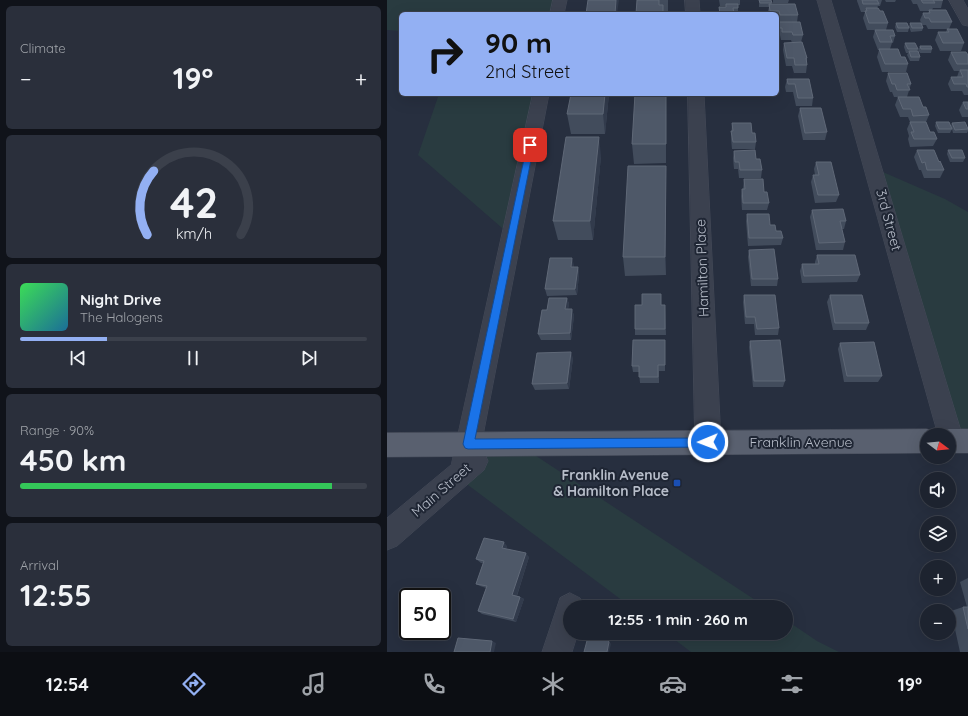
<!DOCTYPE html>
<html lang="en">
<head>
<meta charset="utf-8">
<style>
	body { margin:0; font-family:Quicksand,sans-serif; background:#2a2f3b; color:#f1f3f6; height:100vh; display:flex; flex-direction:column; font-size:15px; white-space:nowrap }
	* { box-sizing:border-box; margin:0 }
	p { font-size:13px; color:#a0a4aa }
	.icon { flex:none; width:22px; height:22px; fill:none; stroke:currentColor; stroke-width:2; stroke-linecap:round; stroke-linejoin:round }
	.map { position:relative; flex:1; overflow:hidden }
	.drawer { display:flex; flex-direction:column; gap:6px; padding:6px; background:#10131a; width:387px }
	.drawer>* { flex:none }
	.guide { position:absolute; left:12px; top:12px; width:380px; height:84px; border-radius:6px; box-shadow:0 4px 16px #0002,0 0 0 1px #3b404b; background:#93b0f3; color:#111; overflow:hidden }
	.needle { width:26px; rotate:106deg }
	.tools { position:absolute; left:533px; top:428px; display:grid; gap:8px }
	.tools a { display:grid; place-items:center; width:36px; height:36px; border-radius:50%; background:#1d232f; box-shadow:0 4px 16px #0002,0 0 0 1px #3b404b; font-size:20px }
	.speed { position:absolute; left:12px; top:588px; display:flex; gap:8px; font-size:20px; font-weight:700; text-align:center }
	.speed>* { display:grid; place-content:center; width:52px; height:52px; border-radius:50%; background:#1d232f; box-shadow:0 4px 16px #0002,0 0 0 1px #3b404b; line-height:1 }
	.speed .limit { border:2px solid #111; border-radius:6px; background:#fff; color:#111 }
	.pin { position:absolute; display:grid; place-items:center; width:34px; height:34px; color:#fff; margin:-17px; border-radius:8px; box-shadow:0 2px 6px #0006 }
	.me { position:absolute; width:44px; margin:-22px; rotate:269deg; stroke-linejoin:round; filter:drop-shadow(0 0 3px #0008) }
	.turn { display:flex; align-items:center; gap:14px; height:84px; padding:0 20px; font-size:18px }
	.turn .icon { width:52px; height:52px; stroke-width:2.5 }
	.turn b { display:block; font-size:28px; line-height:34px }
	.big { font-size:30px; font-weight:800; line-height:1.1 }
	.drawer .card { flex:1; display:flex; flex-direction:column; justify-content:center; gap:6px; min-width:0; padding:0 14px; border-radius:6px; background:#2a2f3b }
	.drawer .dial { align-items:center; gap:0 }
	.dial svg { height:104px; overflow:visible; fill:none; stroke:#3b404b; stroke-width:7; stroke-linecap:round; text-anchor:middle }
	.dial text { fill:#f1f3f6; stroke:none }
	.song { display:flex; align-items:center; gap:12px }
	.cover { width:48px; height:48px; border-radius:6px; background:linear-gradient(135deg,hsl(130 70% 55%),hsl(200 70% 35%)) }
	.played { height:4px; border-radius:2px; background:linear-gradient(90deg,#93b0f3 25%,#3b404b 25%) }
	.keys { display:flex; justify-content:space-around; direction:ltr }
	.heat { display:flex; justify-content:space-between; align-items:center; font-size:22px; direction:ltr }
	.charge { height:6px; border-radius:3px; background:linear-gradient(90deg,#34c759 90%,#3b404b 0) }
	.trip { position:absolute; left:176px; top:600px; width:230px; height:40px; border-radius:20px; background:#1d232f; box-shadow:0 4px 16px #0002,0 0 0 1px #3b404b; font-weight:800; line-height:40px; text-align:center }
	.menu { display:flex; height:64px; justify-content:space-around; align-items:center; background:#0c0e13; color:#a0a4aa }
	.menu .icon { width:28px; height:28px }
	.menu .on { color:#93b0f3 }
	.menu b { font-size:18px; color:#f1f3f6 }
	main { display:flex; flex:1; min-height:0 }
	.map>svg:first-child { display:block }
	.green { fill:#293b40 }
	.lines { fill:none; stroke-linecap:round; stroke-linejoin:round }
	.minor-casing { stroke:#444a58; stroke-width:1 }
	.major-casing { stroke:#444a58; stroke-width:1 }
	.minor { fill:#3b414f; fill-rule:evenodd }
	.major { fill:#59606f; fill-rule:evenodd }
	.wall { fill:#424c5c }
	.shaded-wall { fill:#323b4c }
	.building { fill:#4e5868; stroke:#5f6877 }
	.route { fill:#1a73e8; stroke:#114b97 }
	.transit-dot { fill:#1a4fb4; stroke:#1f2634; stroke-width:1.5 }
	.labels { text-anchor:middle; stroke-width:4; stroke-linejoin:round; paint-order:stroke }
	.street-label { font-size:14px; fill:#b7bdc9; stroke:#1f2634 }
	.poi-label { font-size:14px; font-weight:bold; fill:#b7bdc9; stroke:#1f2634; text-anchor:end }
</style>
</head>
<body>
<main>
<section class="drawer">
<div class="card"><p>Climate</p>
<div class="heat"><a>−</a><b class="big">19°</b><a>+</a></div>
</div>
<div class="card dial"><svg viewBox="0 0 100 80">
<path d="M14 69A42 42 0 1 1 86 69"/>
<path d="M14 69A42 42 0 0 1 19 20" stroke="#93b0f3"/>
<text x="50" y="56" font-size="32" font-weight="700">42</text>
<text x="50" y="72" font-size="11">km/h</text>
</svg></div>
<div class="card">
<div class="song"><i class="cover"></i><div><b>Night Drive</b><p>The Halogens</p></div></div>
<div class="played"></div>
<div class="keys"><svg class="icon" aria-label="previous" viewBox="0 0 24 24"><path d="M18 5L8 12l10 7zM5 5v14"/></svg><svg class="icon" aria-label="pause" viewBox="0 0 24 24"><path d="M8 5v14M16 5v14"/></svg><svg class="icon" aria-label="next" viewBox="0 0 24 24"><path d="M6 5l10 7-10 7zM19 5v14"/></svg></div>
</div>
<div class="card"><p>Range · 90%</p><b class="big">450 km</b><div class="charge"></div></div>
<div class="card"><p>Arrival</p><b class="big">12:55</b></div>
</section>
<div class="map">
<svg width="581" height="652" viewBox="0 0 581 652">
	<rect width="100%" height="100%" fill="#272f3f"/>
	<path class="green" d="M0,0H173L170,14H14V31L0,30Z
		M52,94H153L122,234L31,155Z
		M489,169L558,199L581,212V445H568Z
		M137,448L379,607H244L77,482L80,449Z
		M399,620L430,641L452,652H304L279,633H399Z"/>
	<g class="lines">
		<g class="minor-casing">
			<path id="minor" d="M166,0H180L177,14H163Z
				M298,0H312L313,14H299Z
				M430,0H444C489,147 532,294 577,441L574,449L565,453L562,452V435H551C510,290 471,145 430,0Z
				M562,0H576L581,9V26L576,25Z
				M146,94H162L93,451L97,452L101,461L97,470L10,546L0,550V518L64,465Z
				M301,94H317L334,442L330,450L321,454L312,450L308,442Z
				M183,593L193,598L197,607H183V633H191L185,652H155L173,598Z"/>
		</g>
		<g class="major-casing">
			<path id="major" d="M540,429L549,433L550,435H540V453L0,457V433Z
				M562,429H581V453H562V435H552L553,433Z"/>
		</g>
		<use href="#minor" class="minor"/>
		<use href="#major" class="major"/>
	</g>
	<path class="wall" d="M250,0H281V14H276Z
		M332,0H353V5H351V14H332V7H339V6H333Z
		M372,0H384V4L411,15L410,22L416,35L414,42L420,58V65L419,73H407L405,66H399L396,50L397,43H405L404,40H394L393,35H390V22H392L391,19H390V14H382L381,11L382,7H372Z
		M386,0H402L401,3H386Z
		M470,0H495L493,6H491L490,8L501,23L499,30L508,36L506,43H505L503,49L514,57L521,64L519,72H495L490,57L492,50H491L486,37L488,30H480L476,18L478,12H474L470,1Z
		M498,0H509L508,2H499Z
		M524,0H556L554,8H546L545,10L565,22L562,29L577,43L574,51H553L548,40L551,32H559L560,29H541L539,25H535L536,28L535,31L524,32L522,27L523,23H534L533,20L536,13H541L542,11H533L530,4H526Z
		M509,23L522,28L521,32H510L508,27Z
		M518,43L531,49L530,51L533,57L532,61H523L520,55L521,53H519L517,47Z
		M533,46L545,49L544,53H533L531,50Z
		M564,52L581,64V95H577L575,91H564L561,84L564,77H570L572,71H567L561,60Z
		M501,73L524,84L520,97L536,107L542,115L539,122L543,132L550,139L546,146L523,147L521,139L522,136L520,129L523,122L521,117H513L508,105L511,97H507L505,92H503L499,81Z
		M400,79H422L426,98L425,106H409L406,92H399L398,87Z
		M184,94H222L218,134H184L180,114Z
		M248,94H279V163L247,164L245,144Z
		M576,102H581V117H575L572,110Z
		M413,108L440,132L438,140H416L411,116Z
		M549,122L564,126L565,123L581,128V131L580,133H566L565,129L563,133H551L548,126Z
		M345,123L365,133L369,142L368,149H345L344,139Z
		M530,150L552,162L557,170L553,178H537L534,170H532L527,157Z
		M561,150L578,158L576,162H563L560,154Z
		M347,151L369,159L375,170L374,178H352L351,169H347L346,158Z
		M214,156L206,240H171L166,221Z
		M429,162L452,195L449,202L428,203L424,182L426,175H428L427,169Z
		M279,166V275L238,276L236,257Z
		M357,179L377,192L382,203L380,210H355L354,196L355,189H356Z
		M425,210L459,221L457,229H455L458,242L456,250H429L423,217Z
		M360,214L383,225L396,238L394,245L361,246L359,221Z
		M362,250L391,279L390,286H364L361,257Z
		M430,255L473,275L470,282L415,283L413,271L415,264H428V262Z
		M187,265V267H191L192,274L190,295L160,296L158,289Z
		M357,295L392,328L391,335H368L367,324H358L356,302Z
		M443,295L482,323L479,330H446L440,302Z
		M180,298L182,304L181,309H185L187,316L184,340H154L151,334L160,310Z
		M274,305H278L279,335H248V329Z
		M278,340V371H272V383H253L252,372H246L245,366Z
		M363,341L398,381L396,387H366L362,347Z
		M453,343L495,376L491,382H457L451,349Z
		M186,358L182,389L148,390L145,384Z
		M120,546L119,549L142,557L130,596L133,597L137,599L129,622L95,614L91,611L99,588L93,586L89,584L96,563H94L89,559Z
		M581,578V652H573L564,611L576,607H580L573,582Z"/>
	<path class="shaded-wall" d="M229,0H232L230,14H228Z
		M218,94H222L218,134L216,114Z
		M212,137L214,156L206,240L203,221Z
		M279,166V275L278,257Z
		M185,258L187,265L186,274L184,267Z
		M191,267L192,274L190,295L188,289Z
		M180,298L182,304L180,316L178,309Z
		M185,309L187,316L184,340L183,333Z
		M184,352L186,358L182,389L180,383Z
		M117,542L120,546L118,552L115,548Z
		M139,553L142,557L129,598L125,595Z
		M133,597L137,599L129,622L126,619Z
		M219,637L224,644L222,652H220Z
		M105,641L109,643L107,652H103Z"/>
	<path class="building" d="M201,0H229L228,14H199Z
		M250,0H272V5H276V14H249Z
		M372,0H384L385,3H373Z
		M475,0H490L492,4H476Z
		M534,0H556H546L548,3H536Z
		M339,4H351V8H346L347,14H333L332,7H339Z
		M382,4H408L411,15H393L392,11H383Z
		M479,8H491L493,11H496L501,23H482L478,11H480Z
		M542,10H559L565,22H544L542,18H538L536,13H543Z
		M390,22H413L416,35H406L405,32H395V28H391Z
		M509,23H520L522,28H511Z
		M523,23H534L536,28H525Z
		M560,29H570L577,43H556L551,32H562Z
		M488,30H506L508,36H503L505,42H493Z
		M415,42L420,58H419L420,65H408L407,58H400L397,43Z
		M518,43H528L531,49H521Z
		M533,46H544L545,49H534Z
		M492,49H511L514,57H518L521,64H498Z
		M522,51H531L533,57H524Z
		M564,52H579L581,55V64H570Z
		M573,70H581V87H580L579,84H567L564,77H576Z
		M501,73H520L524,84H520L523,90H510L508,84H505Z
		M400,79H422L426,98H411L408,84H401Z
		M184,94H218L216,114H180Z
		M248,94H279V144H245Z
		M511,97H532L536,107H539L542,115L526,116L524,109H516Z
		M576,102H581V109H579Z
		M413,108H434L440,132L418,133Z
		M523,122H539L543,132H547L550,139H527L524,132H527Z
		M549,122H562L565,129H552Z
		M578,122L581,129L568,130L565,123Z
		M345,123H364L365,133H368L369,142H346L344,131H346Z
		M179,137H212L203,221H166Z
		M368,150L369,159H373L375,170H353L352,162H348L347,151Z
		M530,150H547L552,162L553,161L557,170H540L538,162L535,163Z
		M561,150H575L578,158H565Z
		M429,162H444L452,195H431L426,175H432Z
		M241,166H279L278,257H236Z
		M357,179H376L377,192H380L382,203H356L355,189H358Z
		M456,209L459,221H453L458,242L432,243L425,210Z
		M360,214H382L383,225H388L389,231H394L396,238H362Z
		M387,249L391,279H365L362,250Z
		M430,255H468L473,275L417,276L415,264H432Z
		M163,258H185L184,267H191L188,289H158Z
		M255,294H274V305H278V329H248V305H255Z
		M357,295H388L392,328L370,329L368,317H359Z
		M443,295H475L482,323H448Z
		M162,298H180L178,309H185L183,333L151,334L155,310H160Z
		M246,340H278V365H271V377H252V366H245Z
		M393,340L398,381H367L363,341Z
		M487,342L495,376H460L453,343Z
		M184,352L180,383L145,384L150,353Z
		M97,538L117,542L115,548L139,553L125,595L133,597L126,619L91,611L100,586L89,584L97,561L89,559Z
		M576,607H581V629Z
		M205,633L219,637L222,642L220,652H197L201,637Z
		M71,638L105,641L103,652H67Z"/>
	<path class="route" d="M143,142L147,145L88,439L321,438L324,439L326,442L324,446L321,447L81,449L78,448L76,444L140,145Z"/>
	<rect class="transit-dot" x="286" y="479" width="8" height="8" rx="2"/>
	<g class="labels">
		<g class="street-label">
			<text transform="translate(502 220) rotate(75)" y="5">3rd Street</text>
			<text transform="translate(315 268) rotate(-92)" y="5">Hamilton Place</text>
			<text x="414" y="447">Franklin Avenue</text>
			<text transform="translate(54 490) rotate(-41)" y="5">Main Street</text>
		</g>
		<g class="poi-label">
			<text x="282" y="480">Franklin Avenue<tspan x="282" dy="16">&amp; Hamilton Place</tspan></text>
		</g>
	</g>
</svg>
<div class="tools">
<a><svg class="needle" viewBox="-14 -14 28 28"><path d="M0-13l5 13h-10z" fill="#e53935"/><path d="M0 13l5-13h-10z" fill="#a0a4aa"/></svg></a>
<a><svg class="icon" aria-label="sound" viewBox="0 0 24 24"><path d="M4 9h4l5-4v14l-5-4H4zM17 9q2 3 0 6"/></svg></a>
<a><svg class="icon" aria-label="layers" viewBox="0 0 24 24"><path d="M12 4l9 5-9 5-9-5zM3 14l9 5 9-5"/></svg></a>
<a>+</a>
<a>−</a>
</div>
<div class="speed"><div class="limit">50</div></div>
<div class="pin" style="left:143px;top:145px;background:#d93025"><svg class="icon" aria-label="arrive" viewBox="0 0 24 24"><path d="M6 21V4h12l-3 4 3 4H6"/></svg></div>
<svg class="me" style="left:321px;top:442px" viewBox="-20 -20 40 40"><circle r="17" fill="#1a73e8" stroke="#fff" stroke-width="3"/><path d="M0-11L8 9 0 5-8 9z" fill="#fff"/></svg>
<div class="trip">12:55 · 1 min · 260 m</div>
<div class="guide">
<div class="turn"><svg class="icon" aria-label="right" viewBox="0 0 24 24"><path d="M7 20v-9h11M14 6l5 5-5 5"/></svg><div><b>90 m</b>2nd Street</div></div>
</div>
</div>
</main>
<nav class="menu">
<b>12:54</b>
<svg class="icon on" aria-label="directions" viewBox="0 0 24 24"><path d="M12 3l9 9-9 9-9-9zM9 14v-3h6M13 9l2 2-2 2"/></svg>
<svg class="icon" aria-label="music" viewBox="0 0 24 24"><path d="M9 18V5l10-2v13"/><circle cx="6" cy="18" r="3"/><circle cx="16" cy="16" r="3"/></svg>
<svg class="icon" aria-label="phone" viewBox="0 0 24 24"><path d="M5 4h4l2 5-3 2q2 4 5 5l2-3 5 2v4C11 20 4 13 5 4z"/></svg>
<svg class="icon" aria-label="climate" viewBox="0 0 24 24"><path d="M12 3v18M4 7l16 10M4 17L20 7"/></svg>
<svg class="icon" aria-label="car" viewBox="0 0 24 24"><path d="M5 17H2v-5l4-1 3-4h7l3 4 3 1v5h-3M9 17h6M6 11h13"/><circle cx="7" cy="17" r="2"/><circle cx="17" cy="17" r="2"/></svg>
<svg class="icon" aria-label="filters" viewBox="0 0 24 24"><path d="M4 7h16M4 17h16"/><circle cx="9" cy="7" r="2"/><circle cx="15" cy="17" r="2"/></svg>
<b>19°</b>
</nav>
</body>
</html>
